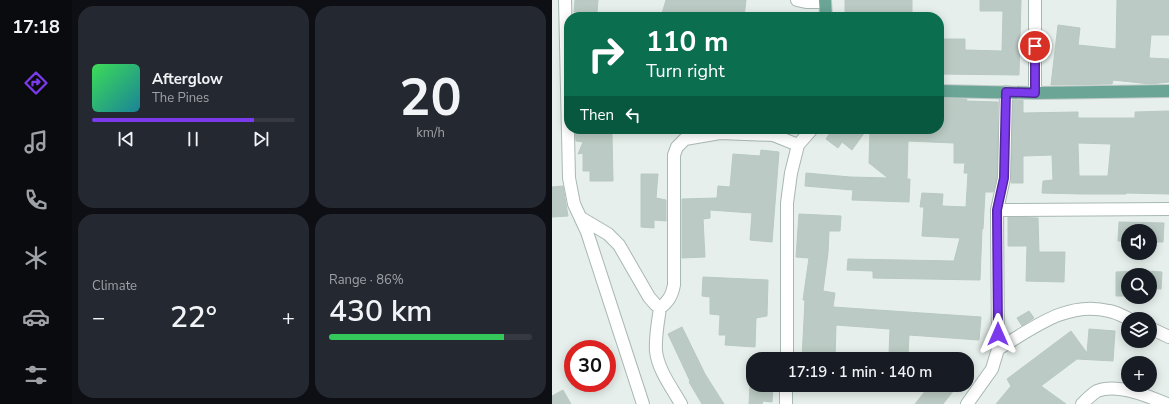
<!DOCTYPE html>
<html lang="en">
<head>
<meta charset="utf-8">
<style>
	body { margin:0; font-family:"Nunito Sans",sans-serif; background:#242831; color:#f1f3f6; height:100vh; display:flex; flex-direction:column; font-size:15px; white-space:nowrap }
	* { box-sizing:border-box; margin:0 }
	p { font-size:13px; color:#9ea1a6 }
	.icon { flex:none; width:22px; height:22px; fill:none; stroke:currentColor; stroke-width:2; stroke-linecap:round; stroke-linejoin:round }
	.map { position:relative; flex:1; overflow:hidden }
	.sheet { display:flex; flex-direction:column; gap:6px; padding:6px; background:#0d0f14; width:480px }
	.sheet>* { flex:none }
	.guide { position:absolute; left:12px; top:12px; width:380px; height:122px; border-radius:16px; box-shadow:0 2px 10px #0003; background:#0b6e4f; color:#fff; overflow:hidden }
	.buttons { position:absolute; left:569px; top:224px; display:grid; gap:8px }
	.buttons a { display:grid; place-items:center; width:36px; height:36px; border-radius:50%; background:#171b24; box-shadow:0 2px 10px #0003; font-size:20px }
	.speed { position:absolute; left:12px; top:340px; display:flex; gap:8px; font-size:20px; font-weight:700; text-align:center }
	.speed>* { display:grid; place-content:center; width:52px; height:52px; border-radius:50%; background:#171b24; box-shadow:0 2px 10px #0003; line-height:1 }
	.speed .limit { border:6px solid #d22; background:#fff; color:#111 }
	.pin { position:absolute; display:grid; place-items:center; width:34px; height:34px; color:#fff; margin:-17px; border:2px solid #fff; border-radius:50%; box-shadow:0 1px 4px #0007 }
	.me { position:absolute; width:44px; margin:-22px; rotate:0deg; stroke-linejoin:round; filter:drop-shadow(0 0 3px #0008) }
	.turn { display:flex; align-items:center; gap:14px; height:84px; padding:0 16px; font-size:18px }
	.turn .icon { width:52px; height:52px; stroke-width:2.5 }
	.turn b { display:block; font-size:28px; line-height:34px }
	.then { display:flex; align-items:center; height:38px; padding:0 16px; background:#0003; gap:8px; font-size:15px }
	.big { font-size:30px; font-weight:600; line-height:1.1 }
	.sheet .widget { flex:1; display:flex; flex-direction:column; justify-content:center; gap:6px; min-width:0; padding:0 14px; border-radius:16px; background:#242831 }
	.sheet .dial { align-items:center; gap:0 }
	.dial b { font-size:52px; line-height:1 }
	.song { display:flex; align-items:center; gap:12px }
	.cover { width:48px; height:48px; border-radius:6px; background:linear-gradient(135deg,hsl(130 70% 55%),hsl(190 70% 35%)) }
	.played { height:4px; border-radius:2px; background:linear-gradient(90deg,#7c3aed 80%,#363941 80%) }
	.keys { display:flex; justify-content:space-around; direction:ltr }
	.heat { display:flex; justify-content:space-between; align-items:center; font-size:22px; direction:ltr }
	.charge { height:6px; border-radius:3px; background:linear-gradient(90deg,#34c759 86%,#363941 0) }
	.sheet .tiles { flex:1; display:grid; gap:6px; grid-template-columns:repeat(2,1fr) }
	.trip { position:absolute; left:194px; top:352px; width:228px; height:40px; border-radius:16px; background:#171b24; box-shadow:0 2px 10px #0003; font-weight:600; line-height:40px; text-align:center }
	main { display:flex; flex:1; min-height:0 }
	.menu { display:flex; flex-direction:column; width:72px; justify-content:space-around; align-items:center; background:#090b0e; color:#9ea1a6 }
	.menu .icon { width:28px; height:28px }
	.menu .on { color:#7c3aed }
	.menu b { font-size:18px; color:#f1f3f6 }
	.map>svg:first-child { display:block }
	.building { fill:#bbcac4; stroke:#b8c9c2; fill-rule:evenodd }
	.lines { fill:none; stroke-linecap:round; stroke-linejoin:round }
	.minor-casing { stroke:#a8b8b2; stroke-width:14 }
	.major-casing { stroke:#c2cac8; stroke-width:14 }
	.minor { stroke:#fff; stroke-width:12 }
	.major { stroke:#6aa596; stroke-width:12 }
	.route-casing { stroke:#51269a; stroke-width:10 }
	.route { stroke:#7c3aed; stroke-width:7 }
</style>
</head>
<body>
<main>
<nav class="menu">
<b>17:18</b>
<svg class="icon on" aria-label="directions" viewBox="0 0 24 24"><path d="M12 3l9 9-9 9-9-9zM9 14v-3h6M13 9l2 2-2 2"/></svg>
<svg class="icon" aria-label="music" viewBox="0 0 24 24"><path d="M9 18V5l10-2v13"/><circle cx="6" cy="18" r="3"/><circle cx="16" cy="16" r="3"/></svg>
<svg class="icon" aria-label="phone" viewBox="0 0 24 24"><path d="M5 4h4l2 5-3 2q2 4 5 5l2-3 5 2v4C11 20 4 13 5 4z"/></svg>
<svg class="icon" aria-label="climate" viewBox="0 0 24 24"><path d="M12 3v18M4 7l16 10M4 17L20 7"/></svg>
<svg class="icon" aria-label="car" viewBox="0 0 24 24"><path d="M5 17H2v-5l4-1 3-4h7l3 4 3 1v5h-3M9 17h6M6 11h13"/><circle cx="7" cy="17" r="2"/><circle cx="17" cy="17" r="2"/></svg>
<svg class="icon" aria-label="filters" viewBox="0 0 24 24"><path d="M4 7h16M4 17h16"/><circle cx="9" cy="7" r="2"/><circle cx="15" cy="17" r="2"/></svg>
</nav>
<section class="sheet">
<div class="tiles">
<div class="widget">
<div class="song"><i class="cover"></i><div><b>Afterglow</b><p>The Pines</p></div></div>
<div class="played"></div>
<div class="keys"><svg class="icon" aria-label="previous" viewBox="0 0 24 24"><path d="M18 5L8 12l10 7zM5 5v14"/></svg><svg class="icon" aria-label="pause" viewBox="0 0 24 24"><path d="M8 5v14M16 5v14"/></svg><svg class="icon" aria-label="next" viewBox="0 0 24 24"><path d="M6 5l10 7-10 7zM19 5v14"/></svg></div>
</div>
<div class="widget dial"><b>20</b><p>km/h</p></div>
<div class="widget"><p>Climate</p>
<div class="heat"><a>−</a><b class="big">22°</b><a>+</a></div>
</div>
<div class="widget"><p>Range · 86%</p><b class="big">430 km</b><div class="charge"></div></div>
</div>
</section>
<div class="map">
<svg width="617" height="404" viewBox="0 0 617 404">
	<rect width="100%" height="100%" fill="#e6efeb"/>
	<path class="building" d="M23,0H46L45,12H22Z
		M114,0H194L192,17L148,12L147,17H109Z
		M293,0H360V17H293Z
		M428,0H469L467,75L387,74V39H413V50L450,51L451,11H428Z
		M565,0H617V35H599L597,58L617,59V82L598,84L561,80L560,84L499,85L506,25L528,28L526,45L564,49Z
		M387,98L415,99L414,101L446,102L445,177L441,192H433L431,229H430L428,280L321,278V271L295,270L296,259L402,261L408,238L370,236L372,207H368L370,193L391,194L390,206L414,207L416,173H412L413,163H402V143L356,141L355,179H358L357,202L300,200L301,190L253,186L254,173L298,177L336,178L317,163L318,129H387Z
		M461,100H471V113L526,112V118H583V112L617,111V194L574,193V194H530L490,193L491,181L501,180L500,155L471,156V183H459ZM526,143L559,144L556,176H527Z
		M23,129H55V134H60L61,181H38V171H31V153L26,154L31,142L24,141Z
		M273,129H315L300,150L290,142L286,148L274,139L278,133Z
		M209,150L227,152L220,242L198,240L200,213L158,210V218L151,219L153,257L130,258V199L165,198L166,186L178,187L181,154L208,156Z
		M89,174H106L104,198L114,200V221L102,220V228L89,227Z
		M11,186L16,216L0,217V187Z
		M247,214L289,216L288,231H277L276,253L271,291L283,293L281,307L429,317L427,340L357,335L356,355L337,354L338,329L284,325L283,359H250L253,300H251L257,258L244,257Z
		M456,217L486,218L487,252H513L512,282L474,281L475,246H456Z
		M567,222L612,223L611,242H598V231H576V241H566Z
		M593,271L610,272L609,289L598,288V275H576V296H564V272Z
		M151,277L216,280L215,316L204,318L203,347L173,345L174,335H167L168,315L158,314V297L150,296Z
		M477,311L482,318L470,326L465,318Z
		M130,327L153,374L172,404H150L137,382L138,381L116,334Z
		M537,329L563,331L561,361L525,359L489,386L514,404H444L459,386L455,379L519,331L535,353Z
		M198,385H221L220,402L211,401L210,404H197Z
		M378,385H406L391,404H363Z
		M11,390L19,404H0V396Z"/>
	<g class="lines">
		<g class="minor-casing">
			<path id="minor" d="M13,0L17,178L22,204L35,232L91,404
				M245,0L254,2H273
				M483,93V0
				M445,210L617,209
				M29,218L56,234L67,245L97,297L103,304L108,308C117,301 120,295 122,285V155L125,147L133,139L168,133L221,135L246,145
				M108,308C106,322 103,337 104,351C106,370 120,388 129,404
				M598,328L617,337
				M446,349C480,329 515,300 557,311C564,312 571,316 577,319
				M235,359V203L239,173L246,145L260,129
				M234,404V385
				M415,404L440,369L446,349L445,210L452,178L454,92
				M530,404C534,400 540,394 545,391C565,383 596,396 615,404"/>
		</g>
		<g class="major-casing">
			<path id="major" d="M273,0L274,17
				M387,91L483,93L617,91"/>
		</g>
		<use href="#minor" class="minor"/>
		<use href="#major" class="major"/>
	</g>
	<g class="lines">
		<g class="route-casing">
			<path id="route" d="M446,334L445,210L452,178L454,92L483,93V46"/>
		</g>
		<use href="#route" class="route"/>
	</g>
</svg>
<div class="buttons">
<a><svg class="icon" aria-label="sound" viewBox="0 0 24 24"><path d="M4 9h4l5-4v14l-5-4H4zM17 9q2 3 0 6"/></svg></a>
<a><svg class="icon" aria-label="search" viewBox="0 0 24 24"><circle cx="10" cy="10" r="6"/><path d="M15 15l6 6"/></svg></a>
<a><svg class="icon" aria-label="layers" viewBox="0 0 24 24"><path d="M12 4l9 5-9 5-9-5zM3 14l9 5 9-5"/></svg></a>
<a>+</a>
</div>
<div class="speed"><div class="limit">30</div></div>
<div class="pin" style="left:483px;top:46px;background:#d93025"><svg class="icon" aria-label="arrive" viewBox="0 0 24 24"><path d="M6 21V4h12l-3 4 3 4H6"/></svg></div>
<svg class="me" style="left:446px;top:334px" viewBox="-20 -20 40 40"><path d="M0-17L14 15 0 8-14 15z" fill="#7c3aed" stroke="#fff" stroke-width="4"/></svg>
<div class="trip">17:19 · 1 min · 140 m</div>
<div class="guide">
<div class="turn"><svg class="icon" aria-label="right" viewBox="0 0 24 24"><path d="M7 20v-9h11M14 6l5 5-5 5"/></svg><div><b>110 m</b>Turn right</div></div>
<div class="then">Then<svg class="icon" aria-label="left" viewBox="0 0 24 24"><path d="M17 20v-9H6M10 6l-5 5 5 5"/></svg></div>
</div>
</div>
</main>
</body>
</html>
